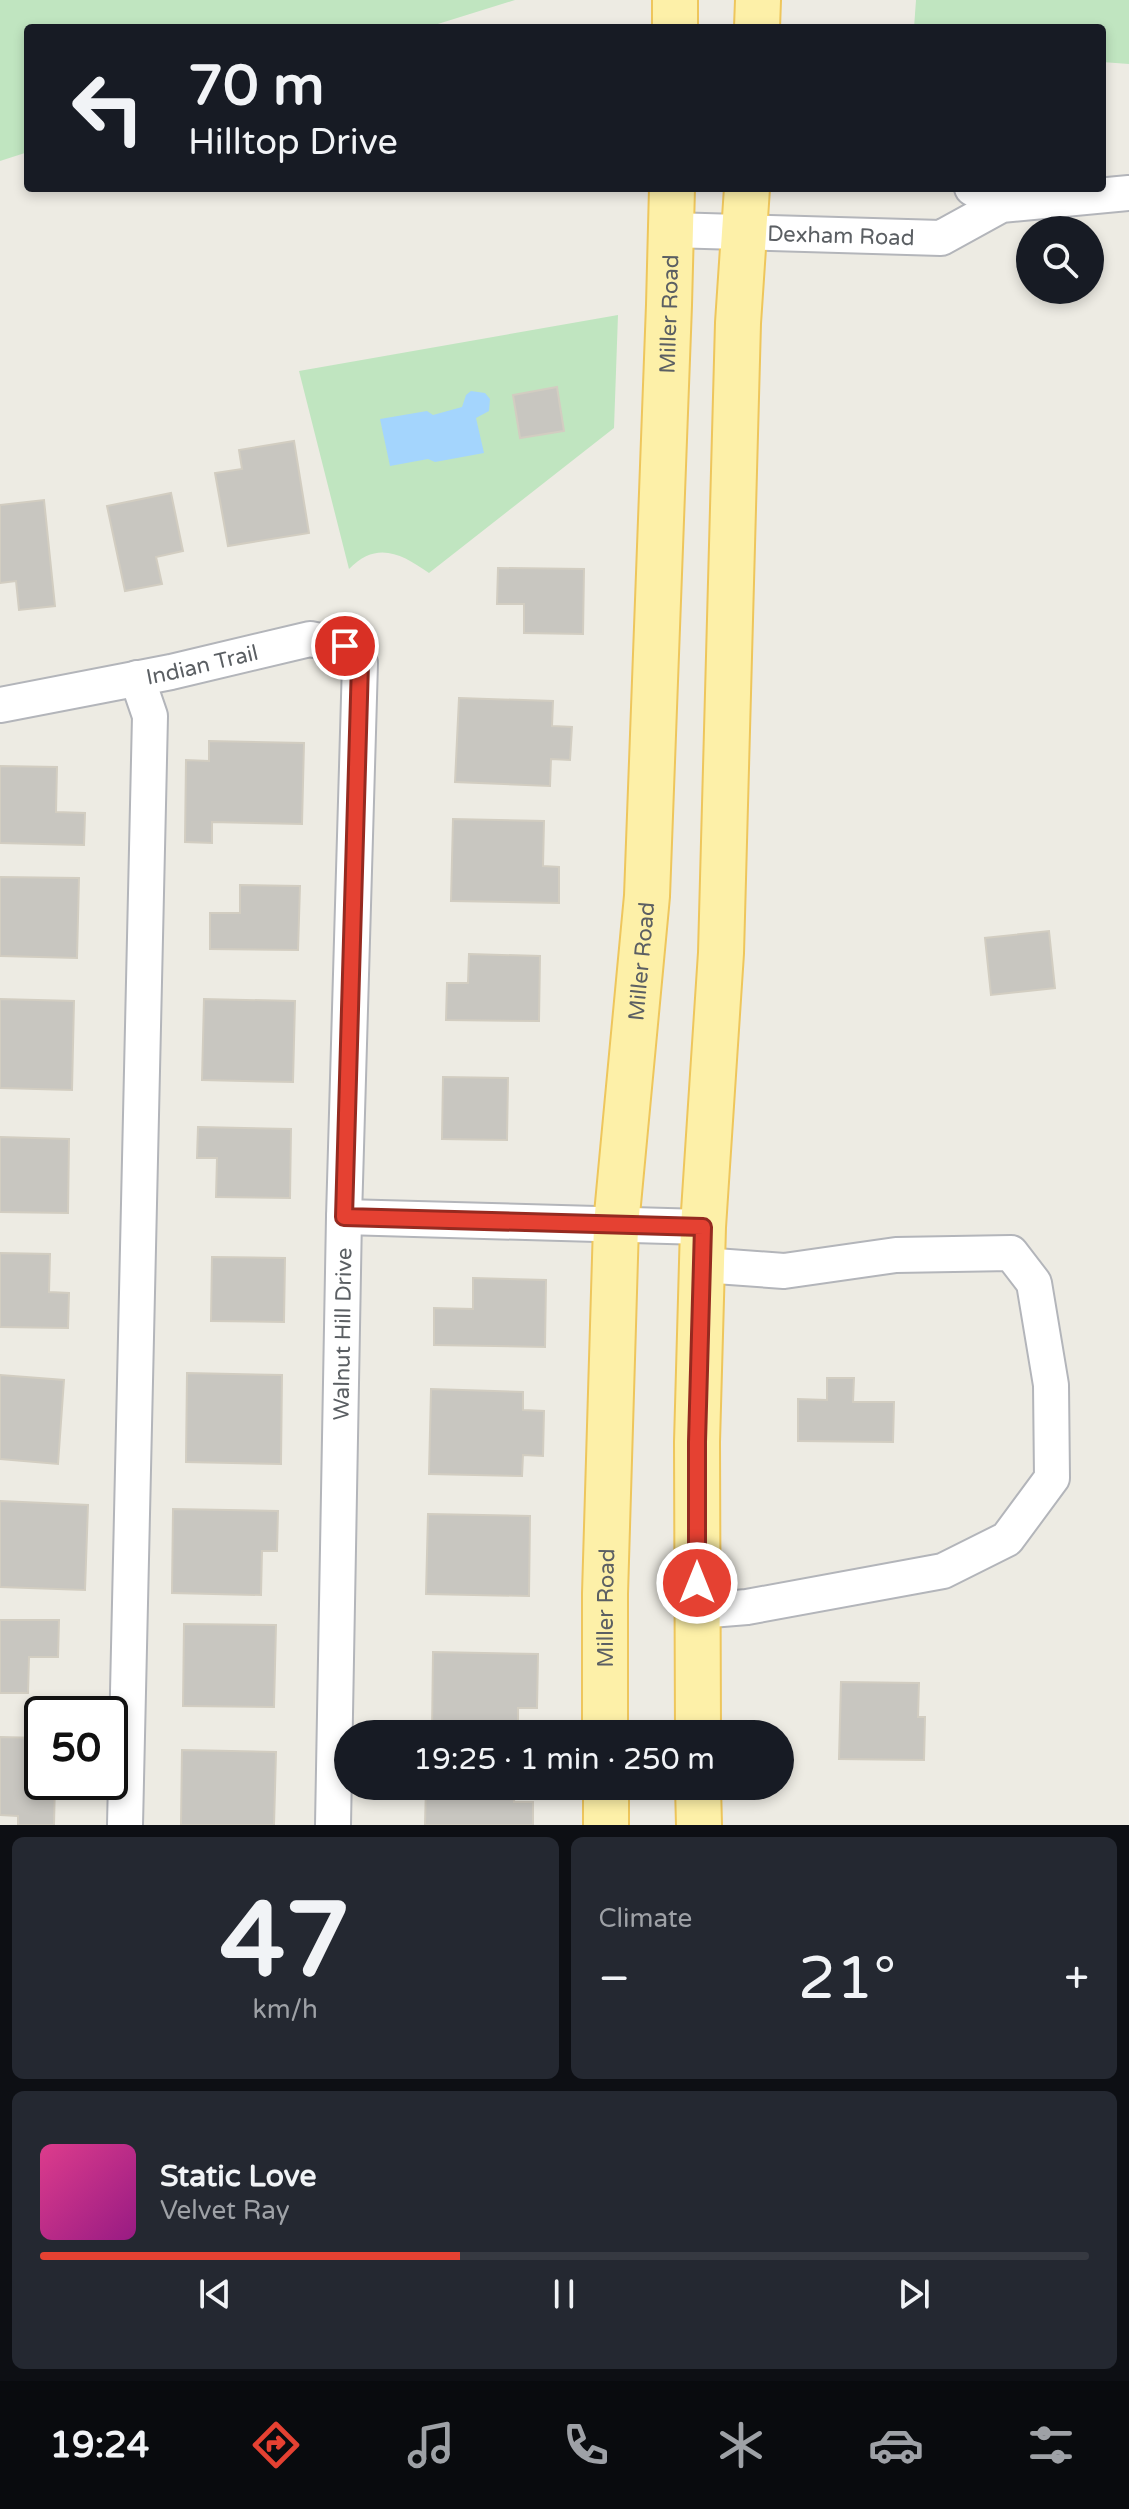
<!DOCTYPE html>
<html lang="en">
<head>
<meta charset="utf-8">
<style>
	body { margin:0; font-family:"Varela Round",sans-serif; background:#242831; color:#f1f3f6; height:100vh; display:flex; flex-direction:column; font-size:30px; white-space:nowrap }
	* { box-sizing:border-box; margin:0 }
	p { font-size:26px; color:#9ea1a6 }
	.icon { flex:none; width:44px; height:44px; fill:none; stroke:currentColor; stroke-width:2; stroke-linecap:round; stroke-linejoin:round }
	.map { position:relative; height:1825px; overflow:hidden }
	.details { display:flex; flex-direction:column; gap:12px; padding:12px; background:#0d0f14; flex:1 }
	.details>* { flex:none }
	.guide { position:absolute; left:24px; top:24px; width:1082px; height:168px; border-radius:8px; box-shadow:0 4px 12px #0003; background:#171b24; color:#f1f3f6; overflow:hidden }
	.controls { position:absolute; left:1016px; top:216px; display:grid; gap:16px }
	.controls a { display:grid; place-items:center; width:88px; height:88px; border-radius:50%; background:#171b24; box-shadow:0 4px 12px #0003; font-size:40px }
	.speed { position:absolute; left:24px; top:1696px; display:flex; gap:16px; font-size:40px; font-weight:700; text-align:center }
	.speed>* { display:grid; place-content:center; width:104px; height:104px; border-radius:50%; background:#171b24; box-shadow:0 4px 12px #0003; line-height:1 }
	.speed .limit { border:4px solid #111; border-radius:12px; background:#fff; color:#111 }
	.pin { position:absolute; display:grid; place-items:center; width:68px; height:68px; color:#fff; margin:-34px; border:4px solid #fff; border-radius:50%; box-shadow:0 2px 8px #0007 }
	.me { position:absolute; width:88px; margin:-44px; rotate:0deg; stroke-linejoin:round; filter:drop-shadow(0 0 6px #0008) }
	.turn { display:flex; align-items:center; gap:28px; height:168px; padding:0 32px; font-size:36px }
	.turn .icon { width:104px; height:104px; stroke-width:2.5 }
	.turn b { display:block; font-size:56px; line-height:68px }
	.big { font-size:60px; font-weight:600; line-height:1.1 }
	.details .widget { flex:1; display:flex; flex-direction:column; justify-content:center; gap:12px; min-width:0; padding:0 28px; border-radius:12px; background:#242831 }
	.details .dial { align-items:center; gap:0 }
	.dial b { font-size:104px; line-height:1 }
	.song { display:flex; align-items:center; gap:24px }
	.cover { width:96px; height:96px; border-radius:12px; background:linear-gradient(135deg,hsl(330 70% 55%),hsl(310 70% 35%)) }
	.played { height:8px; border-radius:4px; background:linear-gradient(90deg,#e54132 40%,#363941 40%) }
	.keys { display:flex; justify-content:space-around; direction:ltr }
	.heat { display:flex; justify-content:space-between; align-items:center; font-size:44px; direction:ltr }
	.details .tiles { flex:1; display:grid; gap:12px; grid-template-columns:1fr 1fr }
	.widget:last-child { grid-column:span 2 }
	.trip { position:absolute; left:334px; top:1720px; width:460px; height:80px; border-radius:40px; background:#171b24; box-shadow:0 4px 12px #0003; font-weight:600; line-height:80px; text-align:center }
	.menu { display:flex; height:128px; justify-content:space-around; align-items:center; background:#090b0e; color:#9ea1a6 }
	.menu .icon { width:56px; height:56px }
	.menu .on { color:#e54132 }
	.menu b { font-size:36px; color:#f1f3f6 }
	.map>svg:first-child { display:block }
	.green { fill:#c0e5c0 }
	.water { fill:#a4d5fd }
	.building { fill:#c8c6c0; stroke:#d2cdc1; stroke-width:2 }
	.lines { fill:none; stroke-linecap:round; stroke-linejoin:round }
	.minor-casing { stroke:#b3b5ba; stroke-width:38 }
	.major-casing { stroke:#eec65c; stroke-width:48 }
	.minor { stroke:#fff; stroke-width:34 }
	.major { stroke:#fdf0a8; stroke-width:44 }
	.route-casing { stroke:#952a20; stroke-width:20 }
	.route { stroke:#e54132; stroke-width:14 }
	.labels { text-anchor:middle; stroke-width:7; stroke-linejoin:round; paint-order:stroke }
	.street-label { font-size:22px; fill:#5b5f63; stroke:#fff }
</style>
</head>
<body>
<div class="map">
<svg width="1129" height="1825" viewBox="0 0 1129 1825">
	<rect width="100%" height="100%" fill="#edebe3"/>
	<path class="green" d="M0,0H515L425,28H28V152L0,161Z
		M916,0H1129V64L1102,62V28H914Z
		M618,315L614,428L429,573C402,554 377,540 349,569L299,371Z"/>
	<path class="water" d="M471,391L485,393L490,399L489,411L476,418L484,453L435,462L428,459L390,466L380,419L427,411L433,415L462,407L466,395Z"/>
	<path class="building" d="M557,387L564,431L520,438L513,395Z
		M294,441L309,533L228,546L215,473L242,469L239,450Z
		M171,493L183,551L156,557L162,584L125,591L107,506Z
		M44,500L55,606L19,610L16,581L0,583V505Z
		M498,568L584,569L583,634L524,633V604H497Z
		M459,698L553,701L552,726L572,727L570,760L551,759L550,786L455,782Z
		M209,741L304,743L302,824L212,822V843L185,842L186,760L209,761Z
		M0,766L57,767L56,812L85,813L84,845L0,843Z
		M453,819L544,821L543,866L559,867V903L451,901Z
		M0,877L79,878L77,958L0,956Z
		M240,885L300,886L298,950L210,949V913H240Z
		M1049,931L1055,988L991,995L985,938Z
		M469,954L540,956L539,1021L446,1020L447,983H468Z
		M0,999L74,1001L72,1090L0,1088Z
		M204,999L295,1001L293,1082L202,1080Z
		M443,1077L508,1078L507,1140L442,1139Z
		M198,1127L291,1129L290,1198L216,1197L217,1158H197Z
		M0,1137L69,1139L68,1213L0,1212Z
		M0,1253L50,1254L49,1292L69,1293L68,1328L0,1327Z
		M212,1257L285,1258L284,1322L211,1321Z
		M473,1278L546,1280L545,1347L434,1345V1308L473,1309Z
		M187,1373L282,1375L281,1464L186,1462Z
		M0,1375L64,1380L58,1464L0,1459Z
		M827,1378H854L853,1402H894L893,1442L798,1441V1399L827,1400Z
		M431,1389L523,1392V1410L544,1411L543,1456L523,1455L522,1476L429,1474Z
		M0,1501L88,1505L85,1590L0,1587Z
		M173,1509L278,1511L277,1551H262L261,1595L172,1593Z
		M428,1514L530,1516L529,1596L426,1594Z
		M0,1620H59L58,1657H29L28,1693H0Z
		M184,1624L276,1625L274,1707L183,1706Z
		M433,1652L538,1654L537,1708H518V1734H432Z
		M841,1682L919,1683L918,1717H925L924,1760L839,1759Z
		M0,1737L42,1738V1782H55L54,1825H18V1816L0,1815Z
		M182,1750L276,1752L274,1825H181Z
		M426,1786H515L514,1802H533V1825H425Z"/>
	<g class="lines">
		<g class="minor-casing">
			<g id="minor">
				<path d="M972,188L1001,205"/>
				<path id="s1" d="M671,230L941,238L1001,205L1129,193"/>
				<path id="s2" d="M0,705L171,672L310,639L345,646L360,663L344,1217L333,1825"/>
				<path d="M344,1217L703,1227"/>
				<path d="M698,1611L747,1607L943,1571L1007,1539L1052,1478L1051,1385L1034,1283L1011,1253L896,1255L784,1271L702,1265"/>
				<path d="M125,1825L150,716L137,678"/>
			</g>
		</g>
		<g class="major-casing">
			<g id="major">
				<path d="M675,28V0"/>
				<path d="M757,28L758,0"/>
				<path id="s3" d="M605,1734V1594L616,1225L647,896L669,305L672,188"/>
				<path d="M698,1734L697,1442L703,1227L721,953L738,323L747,188"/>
				<path d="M606,1786V1825"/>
				<path d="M698,1786L699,1825"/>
			</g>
		</g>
		<use href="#minor" class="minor"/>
		<use href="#major" class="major"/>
	</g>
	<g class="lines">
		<g class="route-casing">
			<path id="route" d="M345,646L360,663L344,1217L703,1227L697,1442V1583"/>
		</g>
		<use href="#route" class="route"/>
	</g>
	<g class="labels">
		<g class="street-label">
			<text dy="8" stroke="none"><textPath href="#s1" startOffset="170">Dexham Road</textPath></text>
			<text dy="8" stroke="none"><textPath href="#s3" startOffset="1422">Miller Road</textPath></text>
			<text dy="8" stroke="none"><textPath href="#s2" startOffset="206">Indian Trail</textPath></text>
			<text dy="8" stroke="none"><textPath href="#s3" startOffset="774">Miller Road</textPath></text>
			<text transform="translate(342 1334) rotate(-89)" y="8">Walnut Hill Drive</text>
			<text dy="8" stroke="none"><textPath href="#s3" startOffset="126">Miller Road</textPath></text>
		</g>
	</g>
</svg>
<div class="controls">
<a><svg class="icon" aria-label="search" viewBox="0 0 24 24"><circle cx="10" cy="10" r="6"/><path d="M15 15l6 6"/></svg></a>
</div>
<div class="speed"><div class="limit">50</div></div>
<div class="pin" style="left:345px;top:646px;background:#d93025"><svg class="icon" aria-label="arrive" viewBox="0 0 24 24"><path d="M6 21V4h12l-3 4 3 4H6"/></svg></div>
<svg class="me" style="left:697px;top:1583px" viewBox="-20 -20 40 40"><circle r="17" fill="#e54132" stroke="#fff" stroke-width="3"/><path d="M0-11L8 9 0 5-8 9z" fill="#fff"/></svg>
<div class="trip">19:25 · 1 min · 250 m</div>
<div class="guide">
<div class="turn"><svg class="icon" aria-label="left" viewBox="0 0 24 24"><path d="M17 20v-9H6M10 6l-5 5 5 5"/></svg><div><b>70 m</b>Hilltop Drive</div></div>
</div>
</div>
<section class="details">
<div class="tiles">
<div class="widget dial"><b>47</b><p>km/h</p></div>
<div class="widget"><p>Climate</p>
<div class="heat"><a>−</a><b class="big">21°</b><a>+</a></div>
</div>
<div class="widget">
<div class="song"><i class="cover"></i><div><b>Static Love</b><p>Velvet Ray</p></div></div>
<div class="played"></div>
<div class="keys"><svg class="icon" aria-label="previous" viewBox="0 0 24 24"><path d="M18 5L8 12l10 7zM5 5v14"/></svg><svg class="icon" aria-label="pause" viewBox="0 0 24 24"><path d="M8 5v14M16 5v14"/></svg><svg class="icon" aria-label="next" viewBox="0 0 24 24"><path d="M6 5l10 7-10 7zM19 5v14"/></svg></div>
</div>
</div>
</section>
<nav class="menu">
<b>19:24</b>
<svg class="icon on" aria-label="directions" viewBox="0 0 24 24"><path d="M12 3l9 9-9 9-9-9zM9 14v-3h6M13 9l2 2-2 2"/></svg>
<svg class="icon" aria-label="music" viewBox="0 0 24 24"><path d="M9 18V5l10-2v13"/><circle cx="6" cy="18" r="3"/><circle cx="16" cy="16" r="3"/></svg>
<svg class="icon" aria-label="phone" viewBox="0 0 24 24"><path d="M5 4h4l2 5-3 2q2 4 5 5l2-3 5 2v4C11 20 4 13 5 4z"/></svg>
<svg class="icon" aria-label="climate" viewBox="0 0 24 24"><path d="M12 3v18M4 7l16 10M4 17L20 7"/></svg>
<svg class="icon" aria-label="car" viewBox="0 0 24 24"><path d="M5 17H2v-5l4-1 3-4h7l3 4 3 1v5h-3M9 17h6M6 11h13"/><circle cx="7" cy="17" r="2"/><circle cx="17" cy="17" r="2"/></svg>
<svg class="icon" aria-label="filters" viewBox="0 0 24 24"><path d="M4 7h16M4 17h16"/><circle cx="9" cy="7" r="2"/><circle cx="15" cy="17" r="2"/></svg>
</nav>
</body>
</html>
